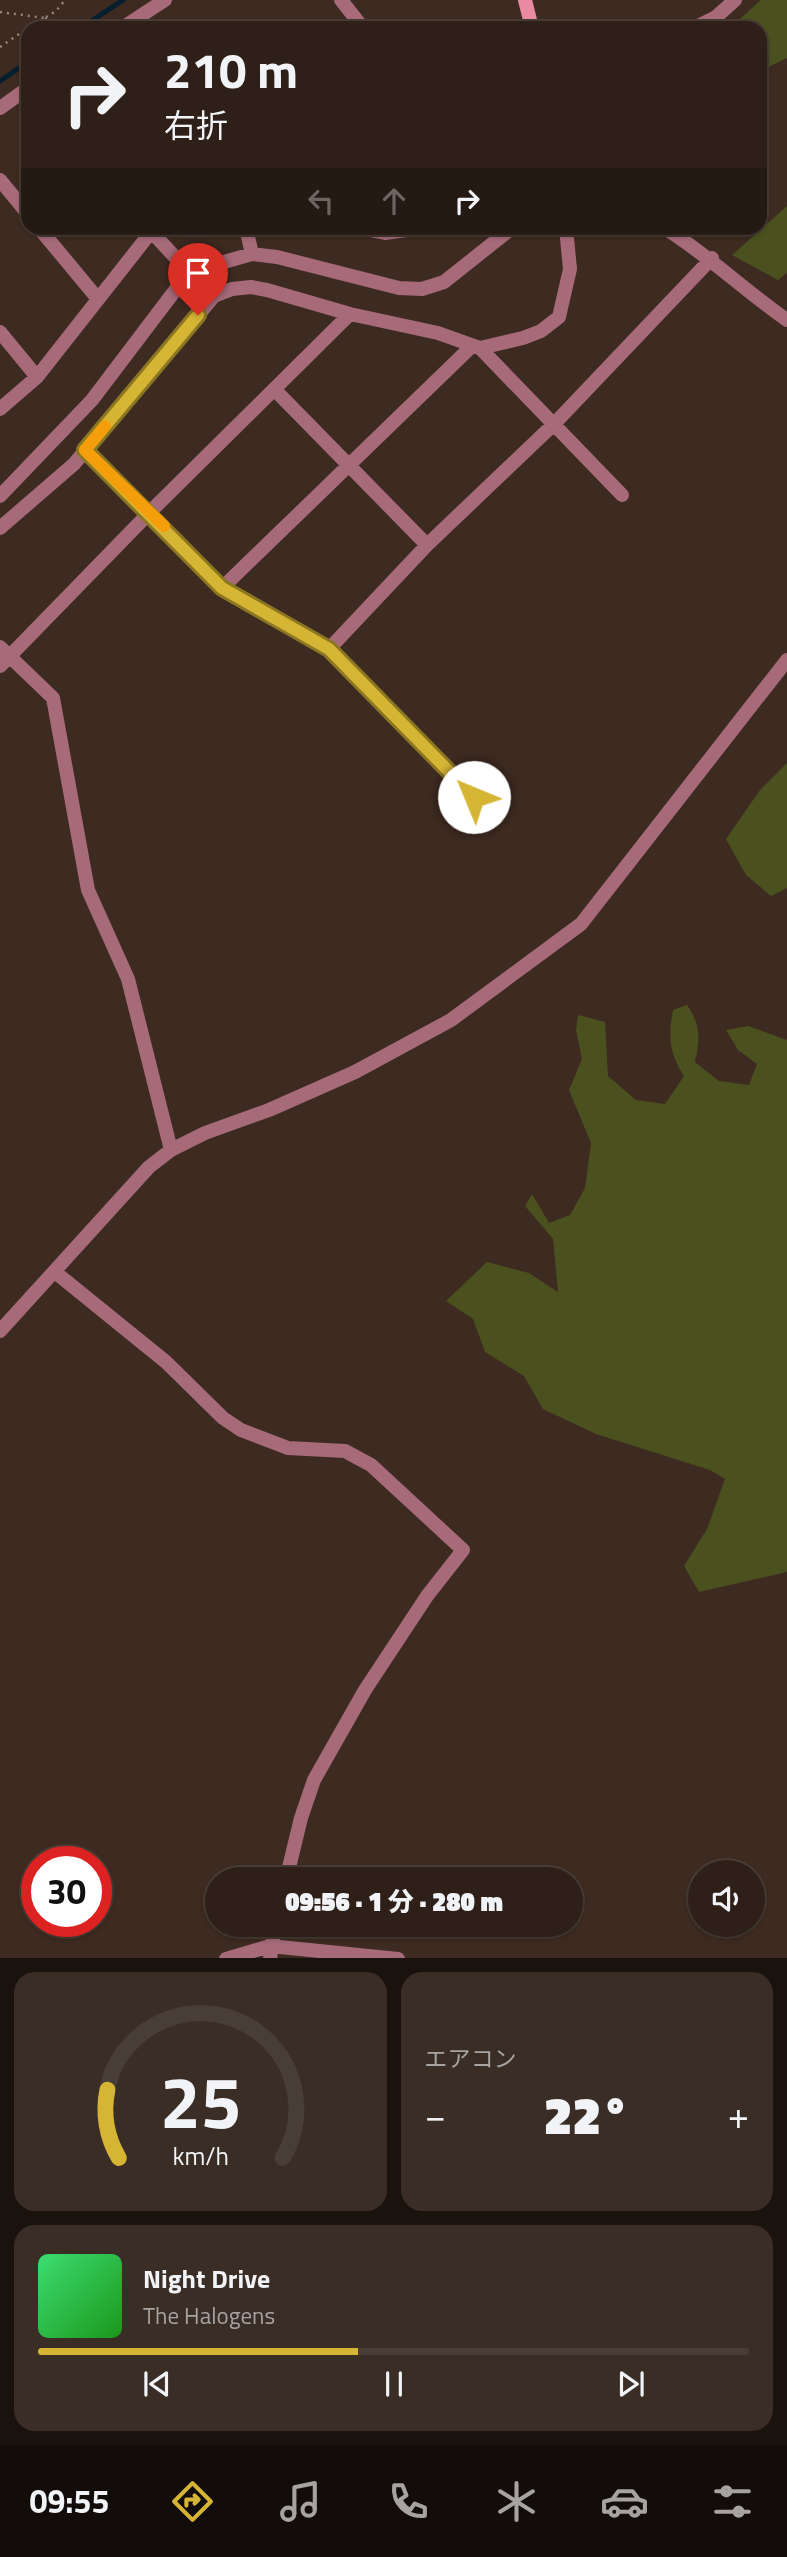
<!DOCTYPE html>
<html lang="ja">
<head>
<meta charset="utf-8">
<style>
	body { margin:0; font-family:"Titillium Web","Noto Sans JP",sans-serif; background:#3a2d25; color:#f1f3f6; height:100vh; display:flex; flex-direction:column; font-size:26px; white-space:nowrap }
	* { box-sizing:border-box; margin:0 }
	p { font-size:23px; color:#a7a3a2 }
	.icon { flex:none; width:38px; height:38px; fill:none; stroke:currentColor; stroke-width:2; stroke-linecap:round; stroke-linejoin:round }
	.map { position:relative; height:1958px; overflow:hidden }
	.details { display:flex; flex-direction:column; gap:14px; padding:14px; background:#19120d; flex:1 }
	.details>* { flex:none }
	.banner { position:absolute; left:21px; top:21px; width:746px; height:214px; border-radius:21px; box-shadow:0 2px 5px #0004,0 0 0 2px #493e37; background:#2e2018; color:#f1f3f6; overflow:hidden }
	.buttons { position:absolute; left:688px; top:1860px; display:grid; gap:14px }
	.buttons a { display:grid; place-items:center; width:77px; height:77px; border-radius:50%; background:#2e2018; box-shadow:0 2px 5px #0004,0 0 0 2px #493e37; font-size:35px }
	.speed { position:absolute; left:21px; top:1846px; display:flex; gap:14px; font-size:35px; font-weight:700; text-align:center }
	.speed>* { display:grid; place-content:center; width:91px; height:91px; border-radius:50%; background:#2e2018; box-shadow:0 2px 5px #0004,0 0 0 2px #493e37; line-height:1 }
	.speed .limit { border:10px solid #d22; background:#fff; color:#111 }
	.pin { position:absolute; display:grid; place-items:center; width:60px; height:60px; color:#fff; margin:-72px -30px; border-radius:50% 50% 50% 0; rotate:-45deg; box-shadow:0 0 7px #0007 }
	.pin .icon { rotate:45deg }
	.me { position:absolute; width:77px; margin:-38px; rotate:315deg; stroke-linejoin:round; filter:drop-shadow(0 0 5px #0008) }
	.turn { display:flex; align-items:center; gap:24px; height:147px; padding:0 28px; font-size:32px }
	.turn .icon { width:91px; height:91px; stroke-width:2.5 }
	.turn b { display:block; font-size:49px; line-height:60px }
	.lanes { display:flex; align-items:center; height:66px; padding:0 28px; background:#0003; justify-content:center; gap:35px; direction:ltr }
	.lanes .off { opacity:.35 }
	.big { font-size:52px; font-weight:800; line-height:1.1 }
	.details .card { flex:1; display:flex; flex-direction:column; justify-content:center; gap:10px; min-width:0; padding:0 24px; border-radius:21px; background:#3a2d25 }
	.details .dial { align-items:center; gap:0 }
	.dial svg { height:182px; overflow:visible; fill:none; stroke:#493e37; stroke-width:7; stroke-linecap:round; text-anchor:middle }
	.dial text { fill:#f1f3f6; stroke:none }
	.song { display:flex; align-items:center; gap:21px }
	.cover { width:84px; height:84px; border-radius:10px; background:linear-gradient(135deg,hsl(140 70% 55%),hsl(120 70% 35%)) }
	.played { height:7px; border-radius:4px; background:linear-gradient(90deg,#d6b534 45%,#493e37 45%) }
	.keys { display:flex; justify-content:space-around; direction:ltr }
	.heat { display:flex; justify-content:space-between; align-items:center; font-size:38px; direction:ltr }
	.details .tiles { flex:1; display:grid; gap:14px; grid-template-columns:1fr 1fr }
	.card:last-child { grid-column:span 2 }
	.trip { position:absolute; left:205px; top:1867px; width:378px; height:70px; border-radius:35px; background:#2e2018; box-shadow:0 2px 5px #0004,0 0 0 2px #493e37; font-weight:800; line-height:70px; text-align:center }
	.tab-bar { display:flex; height:112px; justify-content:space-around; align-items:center; background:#120d0a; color:#a7a3a2 }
	.tab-bar .icon { width:49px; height:49px }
	.tab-bar .active { color:#d6b534 }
	.tab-bar b { font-size:32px; color:#f1f3f6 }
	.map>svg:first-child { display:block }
	.green { fill:#4a511f }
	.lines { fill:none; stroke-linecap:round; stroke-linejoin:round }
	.stream { stroke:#051e30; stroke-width:5 }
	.path { stroke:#98887f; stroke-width:2.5; stroke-dasharray:2 5; stroke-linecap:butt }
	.street { stroke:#a66a79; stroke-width:14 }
	.secondary { stroke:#ea89a2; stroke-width:14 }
	.route-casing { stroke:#8b7622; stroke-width:18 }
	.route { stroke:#d6b534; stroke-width:12 }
	.slow { stroke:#f59e0b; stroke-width:12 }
</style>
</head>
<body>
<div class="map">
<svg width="787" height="1959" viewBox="0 0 787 1959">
	<rect width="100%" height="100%" fill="#3d2a20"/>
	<path class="green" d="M761,0H787V58L760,71V28H730Z
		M787,206V273L778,280L732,255Z
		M787,763V888L771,896L746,875L726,839L760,790Z
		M687,1005C701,1025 700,1040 695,1062L719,1081L749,1085L757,1064L738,1050L726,1030L748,1026L787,1040V1572L699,1592L684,1566L707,1529L725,1479L710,1470L596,1434L543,1409L524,1376L485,1352L473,1319L446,1301L487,1262L529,1273L558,1292L553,1239L525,1206L532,1194L549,1223L570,1215L585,1188L591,1143L569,1090L582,1059L576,1030L578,1015L605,1022L608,1076L636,1100L665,1104L684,1076C669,1053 668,1036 673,1010Z"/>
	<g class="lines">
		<path class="stream" d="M81,28L123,0
			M0,81L28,62"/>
		<path class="path" d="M0,12L45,18
			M45,18L51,28
			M28,28L56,11L65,0
			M0,47L28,28"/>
		<path class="street" d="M341,0L363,28
			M122,28L165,0
			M694,28L716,17L735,0
			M0,108L28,88
			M0,180L28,214
			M39,228L98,299
			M148,228L189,272
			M246,228L252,254
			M360,228L385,233L421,228
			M665,228C709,256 744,290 787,320
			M0,332L37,377
			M480,348L622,495
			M274,389L427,545
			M0,409L37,377L151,232L160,228
			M85,449L222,588L329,649L474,797
			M0,496L92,400L189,272L252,254L277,257L399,288L422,289L444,282L512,228
			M0,528L74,464L214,296L232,289L251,287L267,290L350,314L438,333L480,348L523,338L541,331L559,317L570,269L566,228
			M222,588L472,346
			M0,647L53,698L88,890L128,979L171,1150
			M329,649L427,545L555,423L712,258
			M0,666L150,512L350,314
			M55,1272L166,1362L223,1418L241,1430L288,1448L345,1451L371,1465L463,1550L427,1596L365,1690L314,1780L301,1818L286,1880
			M0,1331L149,1167L171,1150L205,1133L269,1110L355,1072L451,1020L581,924L787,660
			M226,1959L270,1946L398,1959
			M270,1959L275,1925"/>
		<path class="secondary" d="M525,0L532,28"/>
	</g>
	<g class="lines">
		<g class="route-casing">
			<path id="route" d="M198,315L85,450L222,588L329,649L474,797"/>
		</g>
		<use href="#route" class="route"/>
		<path class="slow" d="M105,426L85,450L164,526"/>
	</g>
</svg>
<div class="buttons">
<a><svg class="icon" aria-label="sound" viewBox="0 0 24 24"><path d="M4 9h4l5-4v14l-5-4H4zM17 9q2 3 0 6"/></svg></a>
</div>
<div class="speed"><div class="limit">30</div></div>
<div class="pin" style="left:198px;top:315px;background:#d93025"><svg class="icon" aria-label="arrive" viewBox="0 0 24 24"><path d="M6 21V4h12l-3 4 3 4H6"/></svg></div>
<svg class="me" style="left:474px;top:797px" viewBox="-20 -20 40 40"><circle r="19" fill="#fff"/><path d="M0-13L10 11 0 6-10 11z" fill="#d6b534"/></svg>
<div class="trip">09:56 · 1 分 · 280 m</div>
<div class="banner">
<div class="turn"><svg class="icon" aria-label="right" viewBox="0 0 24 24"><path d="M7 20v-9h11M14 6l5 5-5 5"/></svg><div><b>210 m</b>右折</div></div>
<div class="lanes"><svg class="icon off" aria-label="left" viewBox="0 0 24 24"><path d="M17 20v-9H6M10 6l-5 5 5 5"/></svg><svg class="icon off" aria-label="ahead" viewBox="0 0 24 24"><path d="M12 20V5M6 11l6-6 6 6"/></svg><svg class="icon" aria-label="right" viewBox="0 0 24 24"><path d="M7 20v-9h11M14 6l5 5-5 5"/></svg></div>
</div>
</div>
<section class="details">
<div class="tiles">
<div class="card dial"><svg viewBox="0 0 100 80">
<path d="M14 69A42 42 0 1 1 86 69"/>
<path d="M14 69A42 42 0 0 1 9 39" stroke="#d6b534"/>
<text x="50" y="56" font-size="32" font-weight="700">25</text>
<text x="50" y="72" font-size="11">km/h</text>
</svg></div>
<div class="card"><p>エアコン</p>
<div class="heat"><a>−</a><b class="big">22°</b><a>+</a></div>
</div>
<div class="card">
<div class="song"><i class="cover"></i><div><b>Night Drive</b><p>The Halogens</p></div></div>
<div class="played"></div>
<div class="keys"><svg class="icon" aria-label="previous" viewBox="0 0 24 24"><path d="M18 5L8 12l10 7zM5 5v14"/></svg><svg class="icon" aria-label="pause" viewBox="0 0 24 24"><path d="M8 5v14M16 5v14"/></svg><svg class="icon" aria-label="next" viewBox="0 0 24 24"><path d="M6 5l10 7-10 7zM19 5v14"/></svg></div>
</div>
</div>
</section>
<nav class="tab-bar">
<b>09:55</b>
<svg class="icon active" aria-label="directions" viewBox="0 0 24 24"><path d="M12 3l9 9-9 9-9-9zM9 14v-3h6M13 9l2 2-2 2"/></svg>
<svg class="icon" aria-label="music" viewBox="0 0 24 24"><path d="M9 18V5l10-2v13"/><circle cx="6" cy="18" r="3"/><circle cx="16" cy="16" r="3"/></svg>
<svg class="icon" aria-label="phone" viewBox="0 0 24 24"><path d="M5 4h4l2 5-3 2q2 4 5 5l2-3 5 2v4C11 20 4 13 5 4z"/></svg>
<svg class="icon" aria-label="climate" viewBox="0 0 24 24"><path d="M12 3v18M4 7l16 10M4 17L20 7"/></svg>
<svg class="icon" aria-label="car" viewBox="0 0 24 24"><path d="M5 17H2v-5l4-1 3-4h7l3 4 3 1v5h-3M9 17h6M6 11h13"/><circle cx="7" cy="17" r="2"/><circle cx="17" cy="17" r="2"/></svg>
<svg class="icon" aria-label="filters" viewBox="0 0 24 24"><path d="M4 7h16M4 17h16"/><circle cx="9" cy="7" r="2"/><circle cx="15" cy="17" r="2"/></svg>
</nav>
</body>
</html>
